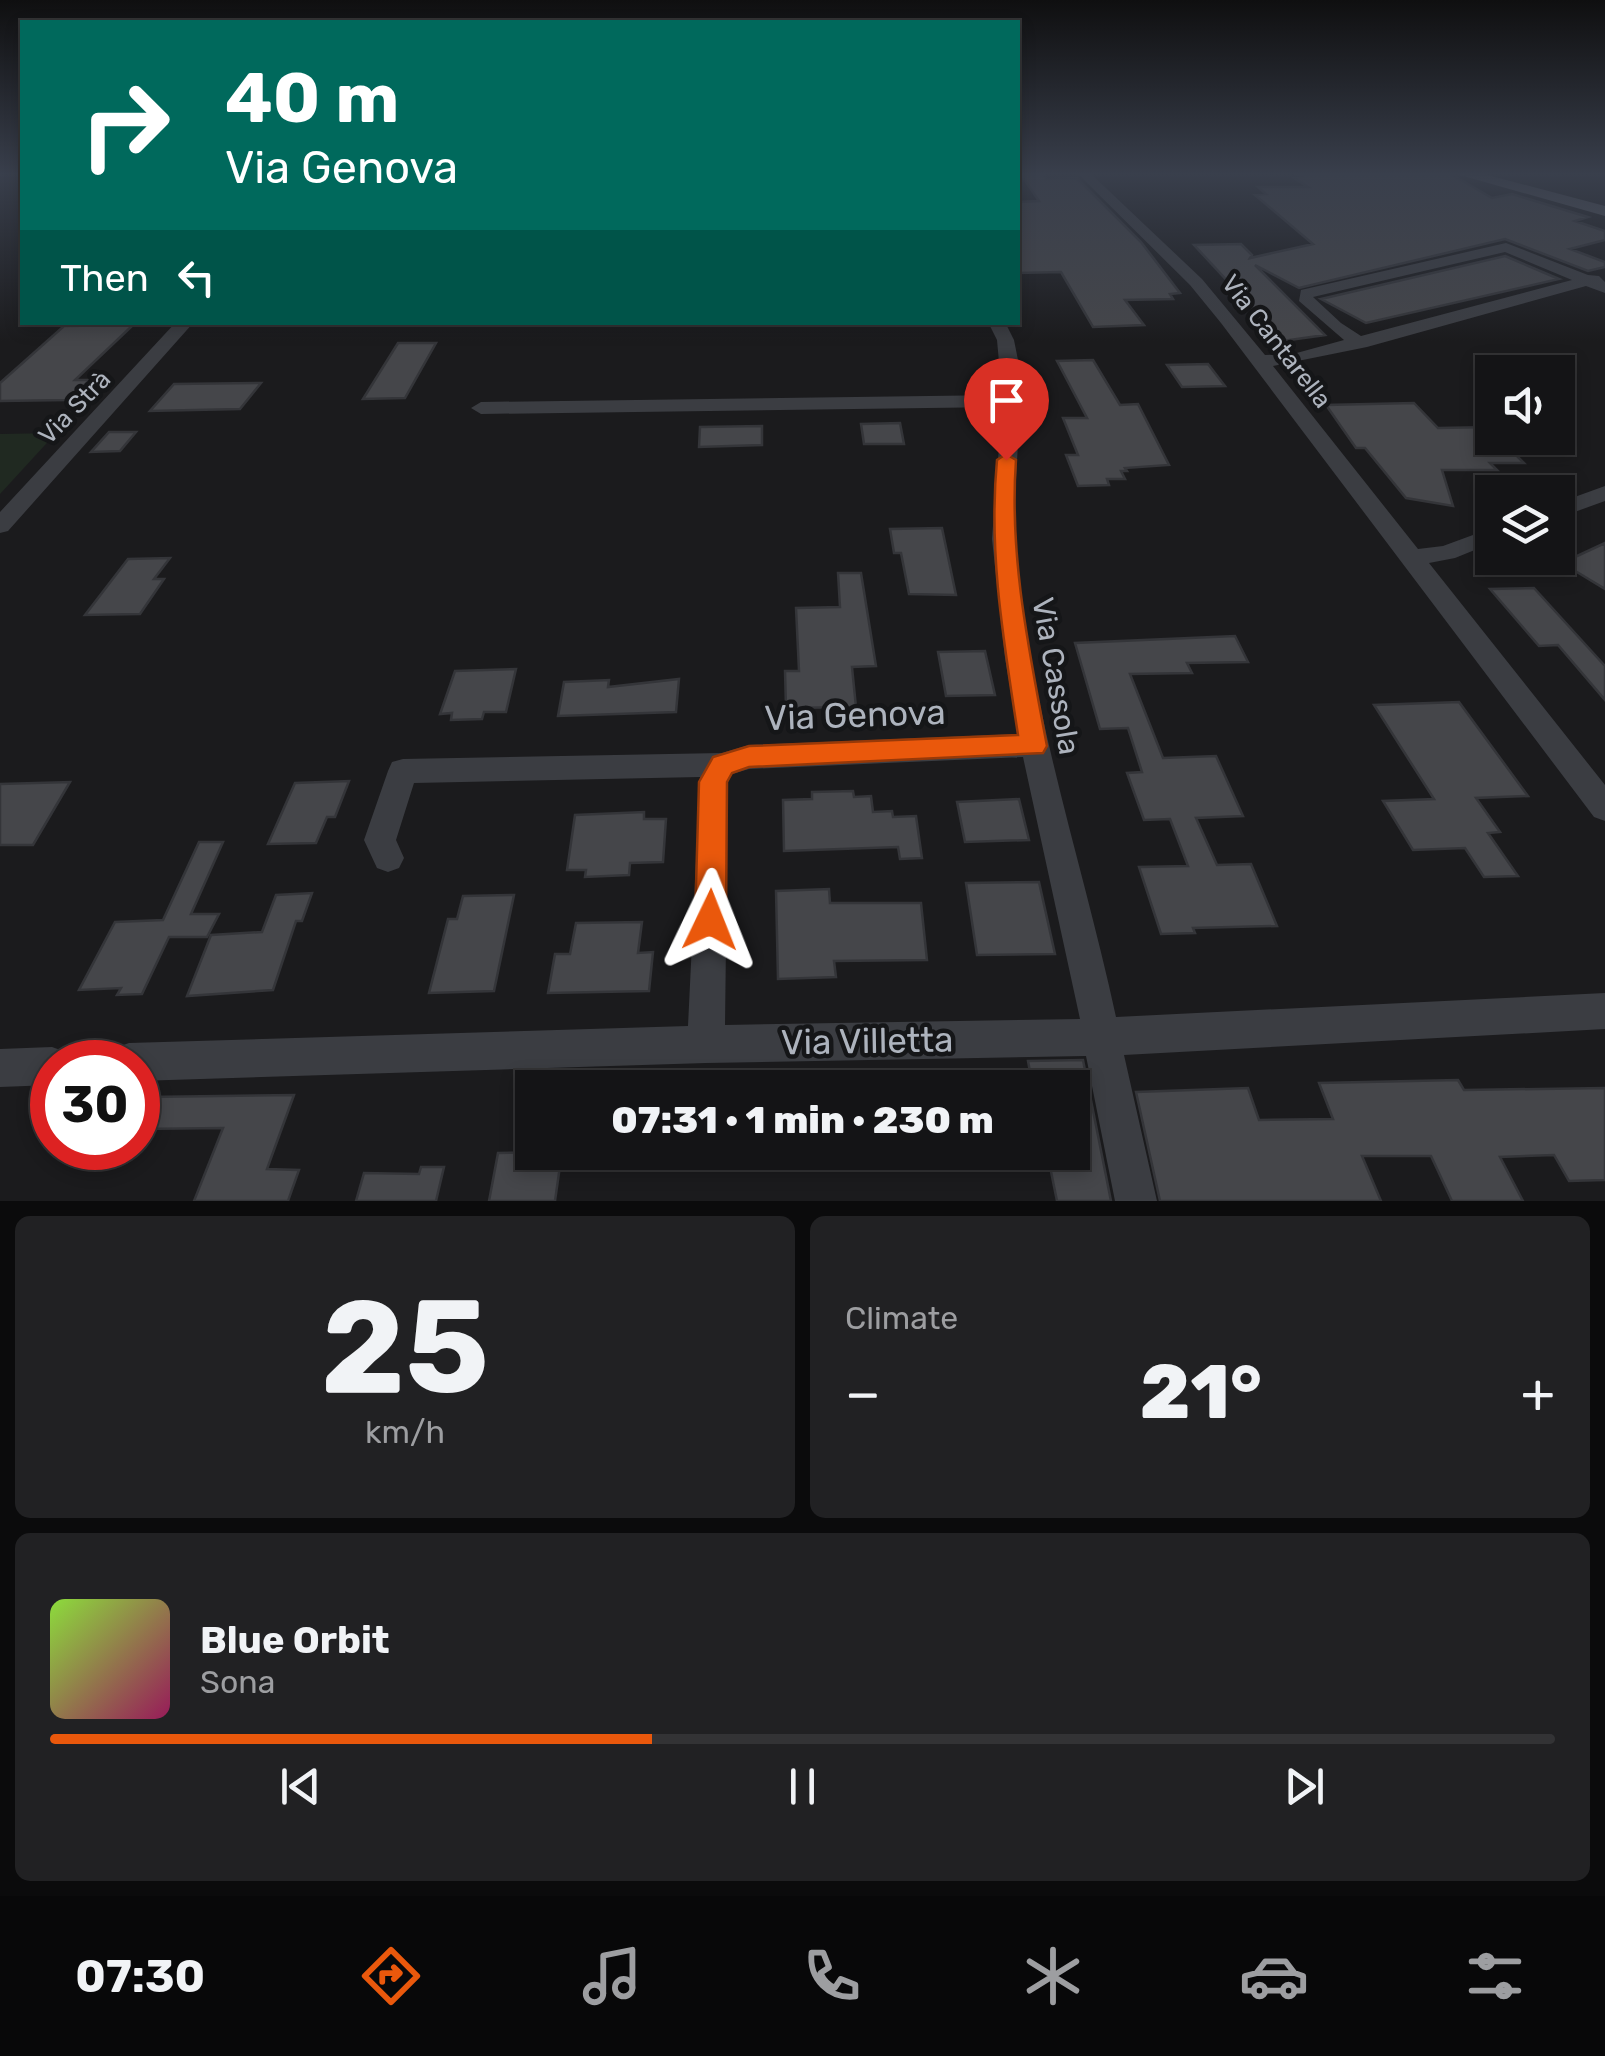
<!DOCTYPE html>
<html lang="en">
<head>
<meta charset="utf-8">
<style>
	body { margin:0; font-family:Rubik,sans-serif; background:#212123; color:#f1f3f6; height:100vh; display:flex; flex-direction:column; font-size:38px; white-space:nowrap }
	* { box-sizing:border-box; margin:0 }
	p { font-size:32px; color:#9d9ea1 }
	.icon { flex:none; width:55px; height:55px; fill:none; stroke:currentColor; stroke-width:2; stroke-linecap:round; stroke-linejoin:round }
	.map { position:relative; height:1201px; overflow:hidden }
	.panel { display:flex; flex-direction:column; gap:15px; padding:15px; background:#0b0b0c; flex:1 }
	.panel>* { flex:none }
	.guide { position:absolute; left:20px; top:20px; width:1000px; height:305px; border-radius:0px; box-shadow:0 5px 15px #0003,0 0 0 2px #333335; background:#00695c; color:#fff; overflow:hidden }
	.tools { position:absolute; left:1475px; top:355px; display:grid; gap:20px }
	.tools a { display:grid; place-items:center; width:100px; height:100px; border-radius:0px; background:#141416; box-shadow:0 5px 15px #0003,0 0 0 2px #333335; font-size:50px }
	.speed { position:absolute; left:30px; top:1040px; display:flex; gap:20px; font-size:50px; font-weight:700; text-align:center }
	.speed>* { display:grid; place-content:center; width:130px; height:130px; border-radius:50%; background:#141416; box-shadow:0 5px 15px #0003,0 0 0 2px #333335; line-height:1 }
	.speed .limit { border:15px solid #d22; background:#fff; color:#111 }
	.pin { position:absolute; display:grid; place-items:center; width:85px; height:85px; color:#fff; margin:-102px -42px; border-radius:50% 50% 50% 0; rotate:-45deg; box-shadow:0 0 10px #0007 }
	.pin .icon { rotate:45deg }
	.me { position:absolute; width:110px; margin:-55px; rotate:2deg; stroke-linejoin:round; filter:drop-shadow(0 0 8px #0008) }
	.turn { display:flex; align-items:center; gap:35px; height:210px; padding:0 40px; font-size:45px }
	.turn .icon { width:130px; height:130px; stroke-width:2.5 }
	.turn b { display:block; font-size:70px; line-height:85px }
	.then { display:flex; align-items:center; height:95px; padding:0 40px; background:#0003; gap:20px; font-size:38px }
	.big { font-size:75px; font-weight:800; line-height:1.1 }
	.panel .widget { flex:1; display:flex; flex-direction:column; justify-content:center; gap:15px; min-width:0; padding:0 35px; border-radius:15px; background:#212123 }
	.panel .dial { align-items:center; gap:0 }
	.dial b { font-size:130px; line-height:1 }
	.song { display:flex; align-items:center; gap:30px }
	.cover { width:120px; height:120px; border-radius:15px; background:linear-gradient(135deg,hsl(90 70% 55%),hsl(330 70% 35%)) }
	.played { height:10px; border-radius:5px; background:linear-gradient(90deg,#ea580c 40%,#333335 40%) }
	.keys { display:flex; justify-content:space-around; direction:ltr }
	.heat { display:flex; justify-content:space-between; align-items:center; font-size:55px; direction:ltr }
	.panel .tiles { flex:1; display:grid; gap:15px; grid-template-columns:1fr 1fr }
	.widget:last-child { grid-column:span 2 }
	.trip { position:absolute; left:515px; top:1070px; width:575px; height:100px; border-radius:0px; background:#141416; box-shadow:0 5px 15px #0003,0 0 0 2px #333335; font-weight:800; line-height:100px; text-align:center }
	.menu { display:flex; height:160px; justify-content:space-around; align-items:center; background:#080809; color:#9d9ea1 }
	.menu .icon { width:70px; height:70px }
	.menu .on { color:#ea580c }
	.menu b { font-size:45px; color:#f1f3f6 }
	.map>svg:first-child { display:block }
	.green { fill:#202921 }
	.building { fill:#45464a; stroke:#343539; stroke-width:2.5 }
	.lines { fill:none; stroke-linecap:round; stroke-linejoin:round }
	.minor { fill:#3b3d42; fill-rule:evenodd }
	.major { fill:#575a62; fill-rule:evenodd }
	.route { fill:#ea580c; stroke:#983908; stroke-width:2.5 }
	.labels { text-anchor:middle; stroke-width:9; stroke-linejoin:round; paint-order:stroke }
	.far-street-label { font-size:25px; fill:#adb3bd; stroke:#151618 }
	.street-label { font-size:30px; fill:#adb3bd; stroke:#151618 }
	.near-street-label { font-size:35px; fill:#adb3bd; stroke:#151618 }
</style>
</head>
<body>
<div class="map">
<svg width="1605" height="1201" viewBox="0 0 1605 1201">
	<rect width="100%" height="100%" fill="#1b1b1d"/>
	<path class="green" d="M56,433L0,494V434Z"/>
	<path class="building" d="M1020,173H1043L1046,179L1077,178L1141,242L1180,293L1170,294L1173,299L1125,300L1144,325L1093,327L1061,272L1018,273V202L1039,201Z
		M1295,173H1449L1492,198L1512,194L1588,217L1575,221L1605,231V240L1570,249L1605,262V267L1588,271L1505,239L1299,288L1255,265L1325,335L1283,341L1194,245L1241,244L1252,255L1250,258L1313,244L1255,195L1266,194L1258,187H1308L1294,178L1301,177Z
		M1505,256L1559,279L1366,323L1321,299Z
		M133,325L75,380H90L68,400L0,401V383L64,326Z
		M398,343H436L405,398L363,399Z
		M1093,360L1120,405L1138,404L1169,465L1125,468L1127,471H1121L1125,479H1107L1109,485L1078,486L1066,455H1078L1063,418H1087L1057,361Z
		M1208,364L1225,386L1182,387L1167,365Z
		M261,383L240,409L150,411L174,384Z
		M1414,403L1438,428L1492,427V441L1501,440L1524,463H1490L1497,470H1442L1453,506L1406,498L1365,448H1356L1326,405Z
		M900,423L904,444H864L861,424Z
		M762,426V445L699,447L700,427Z
		M109,432H136L120,451L91,452Z
		M942,528L956,595L909,594L901,553H894L890,529Z
		M1605,543V589L1562,563Z
		M170,558L154,579H164L140,614L85,615L128,559Z
		M838,573H861L876,666L852,667L856,707L786,708L785,671H799L796,608L840,607Z
		M1534,588L1605,666V700L1558,645L1539,646L1490,589Z
		M1235,636L1248,662L1187,663L1192,673L1130,674L1163,758L1216,756L1243,816L1196,818L1217,865L1251,864L1277,926L1193,928L1195,933L1161,934L1139,867L1188,866L1170,819L1144,820L1127,773L1142,772L1128,728L1100,729L1075,643Z
		M985,651L995,695L946,696L938,652Z
		M516,669L506,712H484L482,719L451,720L452,713L440,714L455,671Z
		M679,679L676,712L558,716L564,682L609,680L608,687Z
		M1459,702L1528,796L1476,798L1500,832L1488,833L1518,876L1484,877L1465,848L1413,850L1383,801L1434,799L1374,705Z
		M349,781L335,817H327L316,843L268,844L295,783Z
		M70,782L33,845H0V784Z
		M853,791L854,797L871,796L873,812L892,811L893,817L916,816L922,858L900,859L898,847L784,851L783,800L812,799V792Z
		M1019,799L1029,840L965,842L957,802Z
		M644,812V819H666L663,862L630,863L629,875L585,877L586,870H567L575,815Z
		M199,842H223L191,914H219L207,937H169L142,994L117,995L121,988L79,990L115,922L163,920Z
		M1039,882L1055,954L977,955L966,883Z
		M829,889L830,903H921L927,960L834,961L836,977L778,979L776,891Z
		M312,893L302,921H296L273,990L187,996L211,935L262,932L276,895Z
		M514,895L494,991L429,993L448,919H457L463,896Z
		M642,922L638,953L653,952L649,991L548,993L555,954H570L576,923Z
		M1083,1060L1111,1201H1057L1047,1152H1072V1088H1033L1028,1061Z
		M1458,1080L1464,1090L1605,1088V1180L1569,1181L1554,1155L1500,1157L1523,1201H1452L1431,1156H1362L1381,1201H1160L1136,1092L1248,1088L1259,1120L1333,1119L1319,1083Z
		M294,1095L267,1169L299,1170L288,1201H194L223,1128L138,1129L147,1097Z
		M562,1152L555,1201H489L498,1153Z
		M421,1167H444L436,1201H356L364,1173L419,1174Z"/>
	<g class="lines">
		<path class="minor" d="M1077,173H1090L1202,279L1265,355L1293,354L1344,340L1299,301L1301,290L1506,243L1588,275L1599,276L1605,282V293L1586,286L1367,347L1273,366L1418,549L1443,546L1492,528V543L1455,558L1429,563L1605,785V821L1594,817L1221,323L1190,285ZM1505,252L1572,280L1361,336L1341,323L1313,297Z
			M176,322H194L8,531L0,533V512Z
			M988,322H1005L1014,340L1019,365C1023,423 1012,482 1016,540C1027,703 1082,859 1116,1017L1605,993V1029L1124,1055L1157,1201H1115L1086,1056L706,1063L138,1081V1062H110L115,1048L129,1043L688,1026L700,777L414,783L396,840L404,858L399,868L388,872L377,868L364,840L388,771L392,762L403,759L722,753L749,745L1018,734L1005,658L992,539L1002,407L481,414L471,408L481,402L1002,395L997,340ZM1023,757L1080,1019L725,1025L728,782L732,774L749,769Z
			M1605,486V501L1558,518V503Z
			M52,1047L66,1052L70,1062H52V1085L0,1087V1049Z"/>
		<path class="major" d="M1453,173H1480L1605,206V216Z"/>
	</g>
	<linearGradient id="sky" x2="0" y2="1"><stop stop-color="#0f0f10"/><stop offset="0.51" stop-color="#393f4c"/><stop offset="1" stop-color="#393f4c" stop-opacity="0"/></linearGradient>
	<rect width="1605" height="341" fill="url(#sky)"/>
	<path class="route" d="M1006,454L1016,460C1009,557 1029,650 1047,746L1043,753L749,767L732,773L727,782L726,920L722,931L710,935L699,931L695,920L699,782L713,757L749,746L1018,735C1004,643 988,553 997,460Z"/>
	<g class="labels">
		<g class="far-street-label">
			<text transform="translate(1277 341) rotate(52)" y="9">Via Cantarella</text>
			<text transform="translate(74 407) rotate(-46)" y="9">Via Strà</text>
		</g>
		<g class="street-label">
			<text transform="translate(1056 676) rotate(80)" y="10">Via Cassola</text>
		</g>
		<g class="near-street-label">
			<text transform="translate(855 715) rotate(-2)" y="12">Via Genova</text>
			<text transform="translate(867 1041) rotate(-1)" y="12">Via Villetta</text>
		</g>
	</g>
</svg>
<div class="tools">
<a><svg class="icon" aria-label="sound" viewBox="0 0 24 24"><path d="M4 9h4l5-4v14l-5-4H4zM17 9q2 3 0 6"/></svg></a>
<a><svg class="icon" aria-label="layers" viewBox="0 0 24 24"><path d="M12 4l9 5-9 5-9-5zM3 14l9 5 9-5"/></svg></a>
</div>
<div class="speed"><div class="limit">30</div></div>
<div class="pin" style="left:1006px;top:460px;background:#d93025"><svg class="icon" aria-label="arrive" viewBox="0 0 24 24"><path d="M6 21V4h12l-3 4 3 4H6"/></svg></div>
<svg class="me" style="left:710px;top:920px" viewBox="-20 -20 40 40"><path d="M0-17L14 15 0 8-14 15z" fill="#ea580c" stroke="#fff" stroke-width="4"/></svg>
<div class="trip">07:31 · 1 min · 230 m</div>
<div class="guide">
<div class="turn"><svg class="icon" aria-label="right" viewBox="0 0 24 24"><path d="M7 20v-9h11M14 6l5 5-5 5"/></svg><div><b>40 m</b>Via Genova</div></div>
<div class="then">Then<svg class="icon" aria-label="left" viewBox="0 0 24 24"><path d="M17 20v-9H6M10 6l-5 5 5 5"/></svg></div>
</div>
</div>
<section class="panel">
<div class="tiles">
<div class="widget dial"><b>25</b><p>km/h</p></div>
<div class="widget"><p>Climate</p>
<div class="heat"><a>−</a><b class="big">21°</b><a>+</a></div>
</div>
<div class="widget">
<div class="song"><i class="cover"></i><div><b>Blue Orbit</b><p>Sona</p></div></div>
<div class="played"></div>
<div class="keys"><svg class="icon" aria-label="previous" viewBox="0 0 24 24"><path d="M18 5L8 12l10 7zM5 5v14"/></svg><svg class="icon" aria-label="pause" viewBox="0 0 24 24"><path d="M8 5v14M16 5v14"/></svg><svg class="icon" aria-label="next" viewBox="0 0 24 24"><path d="M6 5l10 7-10 7zM19 5v14"/></svg></div>
</div>
</div>
</section>
<nav class="menu">
<b>07:30</b>
<svg class="icon on" aria-label="directions" viewBox="0 0 24 24"><path d="M12 3l9 9-9 9-9-9zM9 14v-3h6M13 9l2 2-2 2"/></svg>
<svg class="icon" aria-label="music" viewBox="0 0 24 24"><path d="M9 18V5l10-2v13"/><circle cx="6" cy="18" r="3"/><circle cx="16" cy="16" r="3"/></svg>
<svg class="icon" aria-label="phone" viewBox="0 0 24 24"><path d="M5 4h4l2 5-3 2q2 4 5 5l2-3 5 2v4C11 20 4 13 5 4z"/></svg>
<svg class="icon" aria-label="climate" viewBox="0 0 24 24"><path d="M12 3v18M4 7l16 10M4 17L20 7"/></svg>
<svg class="icon" aria-label="car" viewBox="0 0 24 24"><path d="M5 17H2v-5l4-1 3-4h7l3 4 3 1v5h-3M9 17h6M6 11h13"/><circle cx="7" cy="17" r="2"/><circle cx="17" cy="17" r="2"/></svg>
<svg class="icon" aria-label="filters" viewBox="0 0 24 24"><path d="M4 7h16M4 17h16"/><circle cx="9" cy="7" r="2"/><circle cx="15" cy="17" r="2"/></svg>
</nav>
</body>
</html>
